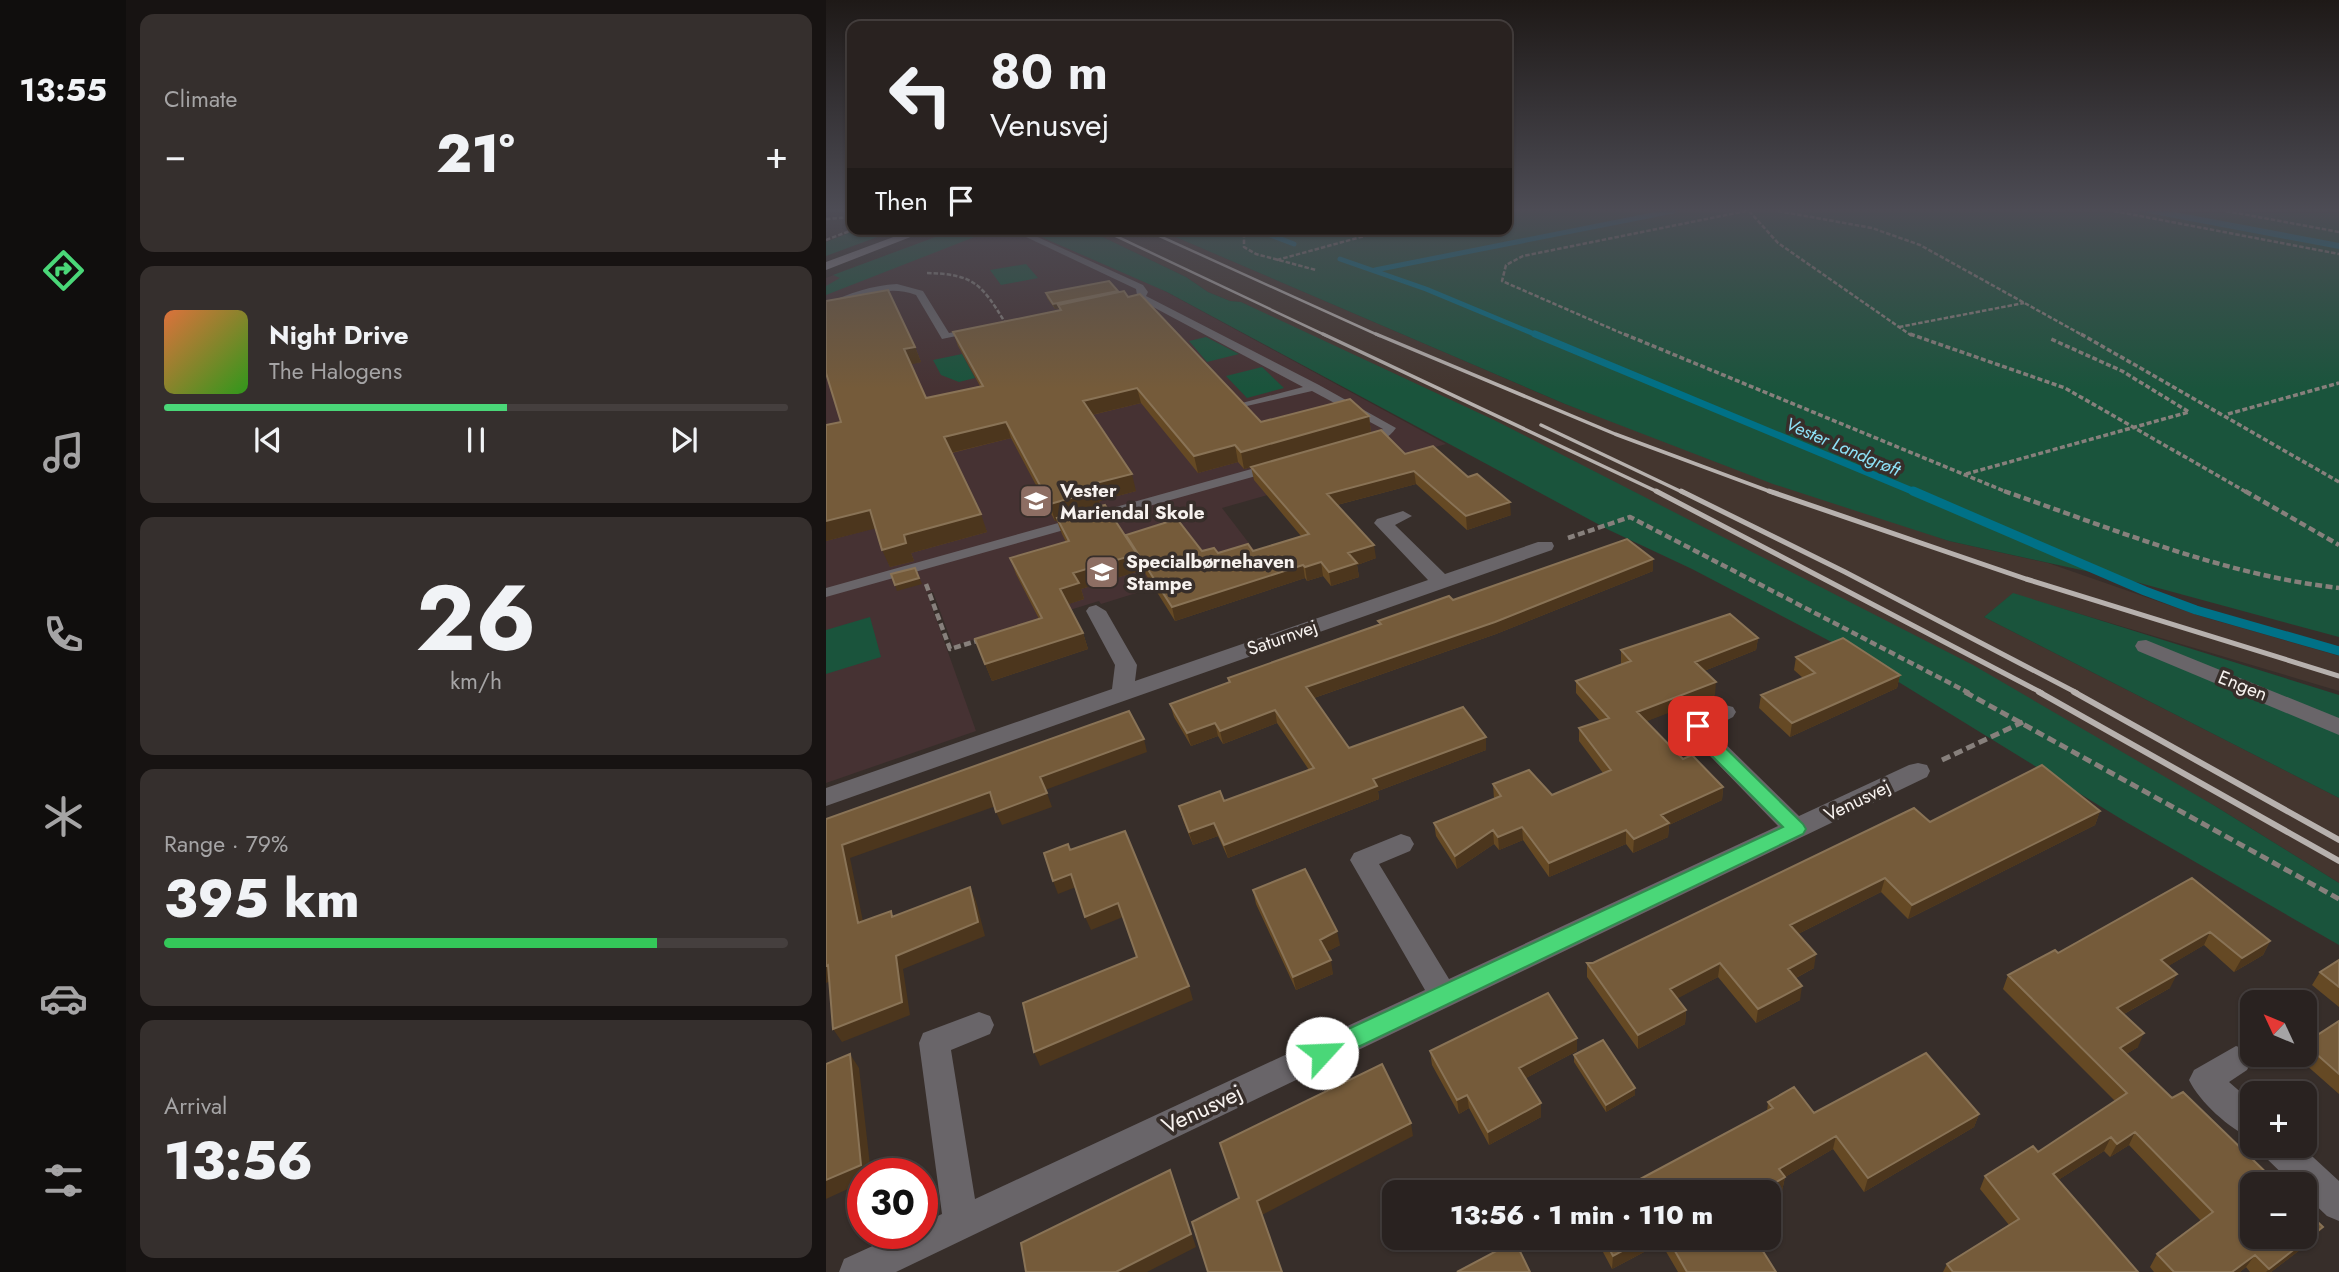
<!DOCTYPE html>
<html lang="en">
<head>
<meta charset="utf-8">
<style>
	body { margin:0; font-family:Jost,sans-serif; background:#352f2d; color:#f1f3f6; height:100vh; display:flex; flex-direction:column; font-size:26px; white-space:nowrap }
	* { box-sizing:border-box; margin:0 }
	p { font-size:23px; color:#a5a4a5 }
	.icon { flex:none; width:38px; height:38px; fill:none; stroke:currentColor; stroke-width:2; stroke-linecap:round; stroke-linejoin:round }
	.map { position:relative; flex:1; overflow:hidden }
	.panel { display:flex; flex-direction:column; gap:14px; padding:14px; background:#171312; width:700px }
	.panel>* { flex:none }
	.banner { position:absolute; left:21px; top:21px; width:665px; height:214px; border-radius:14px; box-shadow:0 2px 5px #0004,0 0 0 2px #453f3e; background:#292220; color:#f1f3f6; overflow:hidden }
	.needle { width:46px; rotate:314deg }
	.tools { position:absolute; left:1414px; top:990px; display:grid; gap:14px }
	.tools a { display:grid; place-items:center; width:77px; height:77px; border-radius:14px; background:#292220; box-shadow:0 2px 5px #0004,0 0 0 2px #453f3e; font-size:35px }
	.speed { position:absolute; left:21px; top:1158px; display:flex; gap:14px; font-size:35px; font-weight:700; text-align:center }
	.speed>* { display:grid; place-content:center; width:91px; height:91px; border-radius:50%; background:#292220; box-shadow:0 2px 5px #0004,0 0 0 2px #453f3e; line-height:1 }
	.speed .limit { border:10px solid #d22; background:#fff; color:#111 }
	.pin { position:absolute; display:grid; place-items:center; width:60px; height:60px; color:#fff; margin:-30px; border-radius:14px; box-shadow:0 4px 10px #0006 }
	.me { position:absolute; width:77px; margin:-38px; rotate:65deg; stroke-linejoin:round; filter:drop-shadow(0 0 5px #0008) }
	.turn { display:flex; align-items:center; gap:24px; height:147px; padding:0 28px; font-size:32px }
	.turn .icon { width:91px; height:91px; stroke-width:2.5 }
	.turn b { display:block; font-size:49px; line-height:60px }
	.then { display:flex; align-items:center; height:66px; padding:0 28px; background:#0003; gap:14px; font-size:26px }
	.big { font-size:52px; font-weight:800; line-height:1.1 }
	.panel .widget { flex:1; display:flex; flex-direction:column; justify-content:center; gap:10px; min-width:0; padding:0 24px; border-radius:14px; background:#352f2d }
	.panel .dial { align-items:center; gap:0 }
	.dial b { font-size:91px; line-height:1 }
	.song { display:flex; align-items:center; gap:21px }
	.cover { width:84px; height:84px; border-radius:10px; background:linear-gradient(135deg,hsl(20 70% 55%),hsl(110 70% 35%)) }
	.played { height:7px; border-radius:4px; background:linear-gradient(90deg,#4ad778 55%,#453f3e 55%) }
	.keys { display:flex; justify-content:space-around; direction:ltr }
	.heat { display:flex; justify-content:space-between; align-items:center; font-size:38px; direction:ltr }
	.charge { height:10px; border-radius:5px; background:linear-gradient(90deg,#34c759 79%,#453f3e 0) }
	.trip { position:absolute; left:556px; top:1180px; width:399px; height:70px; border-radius:14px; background:#292220; box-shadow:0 2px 5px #0004,0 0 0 2px #453f3e; font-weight:800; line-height:70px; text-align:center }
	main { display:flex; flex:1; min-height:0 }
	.tab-bar { display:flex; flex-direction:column; width:126px; justify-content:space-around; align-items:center; background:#100e0d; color:#a5a4a5 }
	.tab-bar .icon { width:49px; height:49px }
	.tab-bar .current { color:#4ad778 }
	.tab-bar b { font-size:32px; color:#f1f3f6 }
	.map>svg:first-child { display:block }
	.built { fill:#44362f }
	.education { fill:#463233 }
	.green { fill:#1a543c }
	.water { fill:#007187 }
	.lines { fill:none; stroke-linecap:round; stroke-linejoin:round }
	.stream-far2 { stroke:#007187; stroke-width:5 }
	.stream-far1 { stroke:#007187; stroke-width:7 }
	.stream { stroke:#007187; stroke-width:9 }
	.path-far3 { stroke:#87807c; stroke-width:2.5; stroke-dasharray:4.5 2; stroke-linecap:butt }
	.path-far2 { stroke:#87807c; stroke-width:3.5; stroke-dasharray:5 2.5; stroke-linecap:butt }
	.path-far1 { stroke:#87807c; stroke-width:4.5; stroke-dasharray:7 3.5; stroke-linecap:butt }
	.path { stroke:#87807c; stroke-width:5; stroke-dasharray:9 4.5; stroke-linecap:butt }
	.lane { fill:#696569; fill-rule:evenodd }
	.street { fill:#696569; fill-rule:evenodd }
	.secondary { fill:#888388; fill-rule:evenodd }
	.rail-far3 { stroke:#b7b1ae; stroke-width:2.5 }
	.rail-far2 { stroke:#b7b1ae; stroke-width:3.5 }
	.rail-far1 { stroke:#b7b1ae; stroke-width:5 }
	.rail { stroke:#b7b1ae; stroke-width:6 }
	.wall { fill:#654924 }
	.shaded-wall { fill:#4c361d }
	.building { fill:#755b3a; stroke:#897356; stroke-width:2 }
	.route { fill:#4ad778; stroke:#308c4e; stroke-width:2 }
	.labels { text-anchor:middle; stroke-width:7; stroke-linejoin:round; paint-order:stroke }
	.far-water-label { font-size:18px; font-style:italic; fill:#8ee1f7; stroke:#372e2a }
	.poi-label { font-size:19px; font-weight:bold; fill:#f7f2ef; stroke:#372e2a; text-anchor:start }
	.street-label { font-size:19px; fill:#f7f2ef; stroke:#372e2a }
	.near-street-label { font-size:23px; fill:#f7f2ef; stroke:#372e2a }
</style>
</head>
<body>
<main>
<nav class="tab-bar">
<b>13:55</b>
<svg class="icon current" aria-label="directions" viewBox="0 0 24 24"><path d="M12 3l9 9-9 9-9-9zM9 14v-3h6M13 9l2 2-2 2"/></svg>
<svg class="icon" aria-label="music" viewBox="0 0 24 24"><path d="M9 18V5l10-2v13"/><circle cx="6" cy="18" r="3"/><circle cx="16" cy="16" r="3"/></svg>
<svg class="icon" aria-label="phone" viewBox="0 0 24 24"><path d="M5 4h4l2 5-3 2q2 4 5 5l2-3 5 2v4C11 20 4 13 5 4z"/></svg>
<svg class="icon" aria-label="climate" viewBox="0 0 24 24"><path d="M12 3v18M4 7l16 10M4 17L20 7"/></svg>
<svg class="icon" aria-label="car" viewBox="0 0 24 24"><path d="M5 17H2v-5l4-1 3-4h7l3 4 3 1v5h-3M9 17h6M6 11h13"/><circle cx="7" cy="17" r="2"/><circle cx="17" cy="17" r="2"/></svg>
<svg class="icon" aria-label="filters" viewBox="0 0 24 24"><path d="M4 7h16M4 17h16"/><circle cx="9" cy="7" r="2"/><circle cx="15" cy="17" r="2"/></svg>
</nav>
<section class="panel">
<div class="widget"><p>Climate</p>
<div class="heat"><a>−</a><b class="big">21°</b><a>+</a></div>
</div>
<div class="widget">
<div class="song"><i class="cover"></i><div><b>Night Drive</b><p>The Halogens</p></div></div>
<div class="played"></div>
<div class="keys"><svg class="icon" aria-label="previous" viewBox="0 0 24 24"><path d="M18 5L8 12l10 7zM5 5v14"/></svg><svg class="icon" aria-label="pause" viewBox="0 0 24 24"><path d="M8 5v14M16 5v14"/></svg><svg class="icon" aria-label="next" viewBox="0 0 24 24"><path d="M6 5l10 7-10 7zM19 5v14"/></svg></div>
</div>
<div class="widget dial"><b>26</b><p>km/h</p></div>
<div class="widget"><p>Range · 79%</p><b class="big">395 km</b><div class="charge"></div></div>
<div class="widget"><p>Arrival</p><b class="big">13:56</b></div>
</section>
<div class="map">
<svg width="1513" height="1272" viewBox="0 0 1513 1272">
	<rect width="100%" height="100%" fill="#372e2a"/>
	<path class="built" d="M260,229H331L739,404L1123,541L1222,563L1374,616L1513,656V691L1187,594L1158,617L1513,798V883L1389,806L415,302L404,301L382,292L360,277Z"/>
	<path class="education" d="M131,229H197L333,288L620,444L396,508L432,555L275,604L273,601L127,646L107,592L101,593L150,731L0,783V278Z"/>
	<path class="green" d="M681,211L1513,213V637L1310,582L1123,541L947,484L739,404L331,229H681Z
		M33,229H73L0,256V242Z
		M131,229H169L0,295V286L14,278L7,275Z
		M197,229H260L360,277L382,292L404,301L415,302L668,420L1147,665L1389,806L1513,883V945L1300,822L1019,649L866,569L783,530L341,292Z
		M200,264L212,278L175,285L164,270Z
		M380,337L413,354L381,362L363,341Z
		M136,354L149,378L133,382L115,375L107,360Z
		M436,367L458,388L421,398L400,376Z
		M1187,593L1513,695V798L1158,617Z
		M44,617L55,657L0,674V630Z"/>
	<path class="water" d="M1311,211H1343L1508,242L1513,243V249Z"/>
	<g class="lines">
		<path class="stream-far2" d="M429,229L468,244
			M514,259L600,289L713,336
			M549,270L847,211"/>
		<path class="stream-far1" d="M709,334L1091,493"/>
		<path class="stream" d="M1087,491L1319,591L1370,610L1513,651"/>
		<path class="path-far3" d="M923,211L952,243L1086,336
			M952,211L1046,228L1094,245L1258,336
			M1288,211L1513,254
			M1400,211L1513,232
			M0,219L26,217
			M405,229L418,234V247L430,254L490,270
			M0,240L29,229
			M451,260L564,229
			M101,273C149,274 156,285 180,324
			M1073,327L1198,303
			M802,336L676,281L680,265L697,256L920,211"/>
		<path class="path-far2" d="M798,334L1183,493
			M1084,334L1239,388L1422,493
			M1255,334L1513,482
			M1402,414L1513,383
			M1140,474L1363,412L1296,371L1225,339"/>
		<path class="path-far1" d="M1178,491C1287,529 1398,575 1513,588
			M1419,491L1513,545
			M742,538L804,517L1143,693
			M100,584L124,649L154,640"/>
		<path class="path" d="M1139,692L1513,899
			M1116,760L1197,722"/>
		<path class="lane" d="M183,229H194L317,285L322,292L320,296L493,385L570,428C563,439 549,445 536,444V438L557,429L486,391L412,408V404L477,387L314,300L295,303V299L311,295L310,289Z
			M71,284L97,291L123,333L149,328L154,331L116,339L90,295C57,283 31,300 0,310V303C23,294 46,285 71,284Z
			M447,463L453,467L451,470L0,597V588Z"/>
		<path class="street" d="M577,511L586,516L569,525L619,574L712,542H726L728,546L726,550L0,806V788L286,689L289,665L260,611L263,607L270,605L280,611L311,665L309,681L602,580L548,523L551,519Z
			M1320,640L1513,718V735L1312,651L1309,646L1312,641Z
			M899,705L907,707L910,712L907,717L884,729L973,816L1083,765L1092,763L1101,765L1104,771L1101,777L70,1272H13L18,1259L73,1234H96V1223L116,1214L93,1043L97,1033L153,1012L164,1016L168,1025L164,1034L125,1050L149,1199L599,990L524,860L528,853L575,834L584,837L588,844L584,851L553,864L623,979L952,826L856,727L860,722Z
			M1410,1046L1421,1050L1426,1060L1421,1070L1403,1082L1426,1102V1138C1404,1130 1373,1101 1363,1080L1368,1070Z
			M1435,1146H1475L1513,1181V1221L1501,1216L1479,1195V1185H1468L1439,1157Z"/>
		<path class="secondary" d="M89,229H105L0,270V262Z"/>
		<path class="rail-far3" d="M275,229L501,336
			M318,229L554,336"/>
		<path class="rail-far2" d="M497,334L834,493
			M550,334L789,434L948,493
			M715,425L858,493"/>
		<path class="rail-far1" d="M830,491L1216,693
			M855,491L1019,572L1251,693
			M943,491L1200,579L1513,676"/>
		<path class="rail" d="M1213,692L1513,861
			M1248,692L1513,840"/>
	</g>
	<path class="wall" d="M292,292L302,297L435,422L543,416L545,433L418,469L412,462L372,473L315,403L266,415L310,491L273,501L275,506L301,538L392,553L427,551L475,536L428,480L425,467L579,454L685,515L641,530L590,484L511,505L550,558L531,565L533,577L505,586L497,576L481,581L479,578L349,621L314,565L316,570L255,589L258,599L242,604L257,633L262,649L166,681L149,639L213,619L190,574L184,558L240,542L236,534L231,521H229L185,438L126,453L161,532L85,553L88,561L64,567L49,528L0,541V425L15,422L89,347L95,362L85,364L100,398L154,386L132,346L127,332L233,310V308L229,309L221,298L220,293Z
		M827,559V571L670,634L488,698L523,748L660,750L552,791L553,799L402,858L392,836L367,845L357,820L353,806L398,801L483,770L451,723L397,744L392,736L365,746L348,717L344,704L403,682L402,678L553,624L552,621L627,600Z
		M932,638L930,650L878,671L889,695L820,721L857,759L897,787L896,800L843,825L842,837L807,853L800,844L723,877L697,840L673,850L668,844L631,869L610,836L608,823L668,799L667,784L726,795L777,773L753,741V728L774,721L750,693V681L795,664V650Z
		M970,657L1074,675L1071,688L964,737L933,708L935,695L977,678L968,670Z
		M1274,811L1269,825L1082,919L1055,892L972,934L988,968L970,978L974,1000L930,1023L892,977L851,998L860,1010L859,1024L812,1049L761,977V963H767L1104,822Z
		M1366,878L1444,941L1437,955L1408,972L1378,945L1342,966L1344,988L1298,1014L1312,1047L1300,1054L1487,1240L1445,1272H1424L1420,1267L1414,1272H1328L1324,1267L1331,1254L1375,1221L1303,1145L1284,1157L1278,1151L1232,1180L1312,1272H1117L1121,1264L1183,1225L1154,1189L1159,1176L1212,1152L1289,1101L1177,989L1182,975L1232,953Z
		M427,890L514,945L500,952L507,974L470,990L430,904Z
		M1513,960V1007L1486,985L1494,972Z
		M1513,1021V1094L1470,1056L1479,1055V1043Z
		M604,1051H751L700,1078L715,1103V1117L663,1145L643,1108L633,1114L606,1065Z
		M748,1055L809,1088V1095L780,1112L748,1062Z
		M942,1102L988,1113L1153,1114L1148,1127L1038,1192L1007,1149L959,1177L956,1191L943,1198L941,1112Z
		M769,1237H928L950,1272H852L835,1243L786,1269Z"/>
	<path class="shaded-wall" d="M292,291L293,296L232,305L233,308L229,309L227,304Z
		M89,347L95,362L83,365L78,349Z
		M311,388L315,403L261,416L257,401Z
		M543,416L545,433L418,469L415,452Z
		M180,422L185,438L124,453L118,437Z
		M409,445L412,462L372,473L368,456Z
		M588,471L590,484L503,507L501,494Z
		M306,474L310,491L273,501L275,508L229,521L224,504L266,484Z
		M684,502L685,515L641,530L640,516Z
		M44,510L51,528L0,541V521Z
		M155,514L161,532L85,553L88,561L64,567L56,550L78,535Z
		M548,545L550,558L531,565L533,577L505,586L503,572L522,553Z
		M311,554L316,570L255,589L258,599L240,605L234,589L247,573Z
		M827,559V571L670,634L482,700L480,687Z
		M495,562L497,576L481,581L479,567Z
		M477,565L479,578L349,621L346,607Z
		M89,568L96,584L71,591L69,585Z
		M257,633L262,649L166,681L159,664Z
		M932,638L930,650L868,675L869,662Z
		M1074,675L1071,688L964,737L966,723Z
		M890,682L889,695L811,725V712Z
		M449,710L451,723L397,744L394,731Z
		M389,723L392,736L365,746L361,733Z
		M660,737V750L552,791L553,799L402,858L398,845L547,779Z
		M318,739L321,752L219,790L214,777Z
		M897,787L896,800L843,825L842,837L807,853L808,839L835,815Z
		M164,792L170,806L24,858L40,936L32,923L16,845Z
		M221,793L226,807L176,825L170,812Z
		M1274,811L1269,825L1082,919L1086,905Z
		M388,823L392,836L367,845L363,832Z
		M696,827L697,840L673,850L672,837Z
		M667,830L668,844L631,869L629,856Z
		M800,830V844L723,877V863Z
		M245,874L250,887L232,894L227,881Z
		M1059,878L1055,892L962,939L964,925Z
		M144,887L150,901L159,936L77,969L84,1015L16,1042L7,1029L70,956Z
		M292,903L297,917L265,930L259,917Z
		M511,931L514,945L497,954L494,940Z
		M1384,932L1378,945L1329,974L1335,960Z
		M1444,941L1437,955L1408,972L1416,958Z
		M990,954L988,968L960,983L962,969Z
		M505,960L507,974L470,990L467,977Z
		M894,963L892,977L843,1003L844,989Z
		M2,965L10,979L0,983V966Z
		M1351,974L1344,988L1285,1021L1291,1008Z
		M363,986L367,1000L214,1066L208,1052Z
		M976,986L974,1000L930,1023L932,1009Z
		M860,1010L859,1024L812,1049V1035Z
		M1318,1033L1312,1047L1288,1061L1294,1048Z
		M751,1038V1051L694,1081L693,1068Z
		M24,1054L33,1068L45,1174H37V1182L0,1199V1180Z
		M809,1088V1095L780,1112V1105Z
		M641,1095L643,1108L633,1114L631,1100Z
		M715,1103V1117L663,1145L662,1132Z
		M1153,1114L1148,1127L1038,1192L1042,1178Z
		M585,1123L587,1136L436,1215L431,1201Z
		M1309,1132L1303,1145L1284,1157L1291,1144Z
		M1010,1136L1007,1149L959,1177L956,1191L943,1198V1192H933L953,1169Z
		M1285,1137L1278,1151L1221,1187L1227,1174Z
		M344,1170L349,1183L370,1247L321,1272H290Z
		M1497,1227L1487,1240L1445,1272H1440L1443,1269Z
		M822,1237H836L835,1243L786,1269L787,1256Z
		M1429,1255L1420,1267L1414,1272H1406Z"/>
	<path class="building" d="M283,281L292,291L227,304L220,293Z
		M62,290L89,347L78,349L100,398L157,386L127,332L235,310L232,305L298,291L302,297L314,294L435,422L524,399L543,416L415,452L409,445L368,456L311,388L257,401L306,474L266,484L270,491L224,504L180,422L118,437L155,514L78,535L80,543L56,550L44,510L0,521V425L15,422L0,373V301Z
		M555,430L579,454L607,446L642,477L651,474L684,502L640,516L588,471L501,494L548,545L522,553L531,563L503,572L495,562L479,567L477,565L346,607L300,535L351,519L376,551L388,548L392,553L422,544L427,551L483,534L425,467Z
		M279,505L311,554L247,573L253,583L234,589L257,633L159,664L149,639L216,618L184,558L243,541L231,518Z
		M801,539L827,559L669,622L480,687L523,748L637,707L660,737L547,779L551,786L398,845L388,823L363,832L353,806L394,791L398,801L488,768L449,710L394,731L389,723L361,733L344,704L404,682L402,678L555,624L552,621L623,596L627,600Z
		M89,568L93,578L69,585L65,574Z
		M904,614L932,638L869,662L890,682L811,712L857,759L866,755L897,787L835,815L843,823L808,839L800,830L723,863L696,827L672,837L667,830L629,856L608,823L675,796L667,784L703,770L726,795L785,770L753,728L783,718L750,681L805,661L795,650Z
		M1017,638L1074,675L966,723L935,695L989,673L970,657Z
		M303,711L318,739L214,777L221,793L170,812L164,792L16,845L32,923L65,911L66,917L144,887L152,922L70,956L76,1002L7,1029L2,965L0,966V819Z
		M1216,765L1274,811L1086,905L1059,878L964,925L990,954L962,969L976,986L932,1009L894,963L844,989L860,1010L812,1035L761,963H767L1088,808L1104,822Z
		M299,831L363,986L208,1052L197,1003L311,957L292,903L259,917L245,874L227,881L218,853L242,844L244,850Z
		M479,869L511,931L494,940L505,960L467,977L427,890Z
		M1366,878L1444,941L1416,958L1384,932L1335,960L1351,974L1291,1008L1318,1033L1294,1048L1346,1098L1357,1092L1453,1185H1426V1237H1479V1210L1497,1227L1443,1269L1429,1255L1406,1272H1348L1331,1254L1387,1212L1309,1132L1291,1144L1285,1137L1227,1174L1312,1272H1127L1121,1264L1193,1219L1159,1176L1207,1146L1212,1152L1301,1093L1182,975L1229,950L1232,953Z
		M1513,960V987L1494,972Z
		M722,993L751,1038L693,1068L715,1103L662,1132L641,1095L631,1100L604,1051Z
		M1513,1021V1074L1479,1044V1043Z
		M777,1040L809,1088L780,1105L748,1055Z
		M1100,1053L1153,1114L1042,1178L1010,1136L953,1169L959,1177L933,1192H790L947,1108L942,1102L968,1087L988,1113Z
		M24,1054L35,1165L0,1180V1064Z
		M556,1064L585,1123L431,1201L456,1272H382L366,1222L413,1198L394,1143Z
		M344,1170L365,1234L290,1272H200L195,1243Z
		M777,1237H822L787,1256Z
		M841,1237H928L950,1272H861Z
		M689,1241L704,1272H631Z"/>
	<linearGradient id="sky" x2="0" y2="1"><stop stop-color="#1e1917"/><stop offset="0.54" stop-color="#4d4c55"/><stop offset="1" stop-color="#4d4c55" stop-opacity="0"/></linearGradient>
	<rect width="1513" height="389" fill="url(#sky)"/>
	<path class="route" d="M872,720L878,722L879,728L977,824L980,829L977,834L505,1060L496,1063L488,1060L485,1053L488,1045L957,827L862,732L859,727Z"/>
	<defs>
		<g id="school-square" transform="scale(1.75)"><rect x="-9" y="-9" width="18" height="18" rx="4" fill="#8d6e63" stroke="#372e2a"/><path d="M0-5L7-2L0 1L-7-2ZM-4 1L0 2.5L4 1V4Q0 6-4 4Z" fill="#fff"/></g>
	</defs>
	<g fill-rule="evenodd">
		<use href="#school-square" x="210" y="501"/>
		<use href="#school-square" x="276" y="572"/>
	</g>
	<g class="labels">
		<g class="far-water-label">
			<text transform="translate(1017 447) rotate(23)" y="6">Vester Landgrøft</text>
		</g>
		<g class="poi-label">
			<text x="234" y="497">Vester<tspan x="234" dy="22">Mariendal Skole</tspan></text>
			<text x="300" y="568">Specialbørnehaven<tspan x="300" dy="22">Stampe</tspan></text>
		</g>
		<g class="street-label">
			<text transform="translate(456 637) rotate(-19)" y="7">Saturnvej</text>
			<text transform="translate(1417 685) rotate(22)" y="7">Engen</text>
			<text transform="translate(1031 800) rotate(-26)" y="7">Venusvej</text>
		</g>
		<g class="near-street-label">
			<text transform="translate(376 1109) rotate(-25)" y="8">Venusvej</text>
		</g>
	</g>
</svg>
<div class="tools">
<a><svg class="needle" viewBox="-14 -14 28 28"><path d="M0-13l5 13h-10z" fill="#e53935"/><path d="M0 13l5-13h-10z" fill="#a5a4a5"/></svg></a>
<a>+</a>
<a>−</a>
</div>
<div class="speed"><div class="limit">30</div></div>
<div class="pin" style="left:872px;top:726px;background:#d93025"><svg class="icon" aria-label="arrive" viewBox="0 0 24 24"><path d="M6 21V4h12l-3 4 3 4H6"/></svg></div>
<svg class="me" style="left:496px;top:1053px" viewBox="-20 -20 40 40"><circle r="19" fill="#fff"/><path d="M0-13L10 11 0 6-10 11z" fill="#4ad778"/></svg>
<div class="trip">13:56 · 1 min · 110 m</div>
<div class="banner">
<div class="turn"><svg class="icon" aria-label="left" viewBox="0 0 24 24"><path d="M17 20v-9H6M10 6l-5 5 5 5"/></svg><div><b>80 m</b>Venusvej</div></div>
<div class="then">Then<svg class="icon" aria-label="arrive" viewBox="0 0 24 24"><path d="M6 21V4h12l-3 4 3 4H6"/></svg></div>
</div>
</div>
</main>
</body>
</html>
